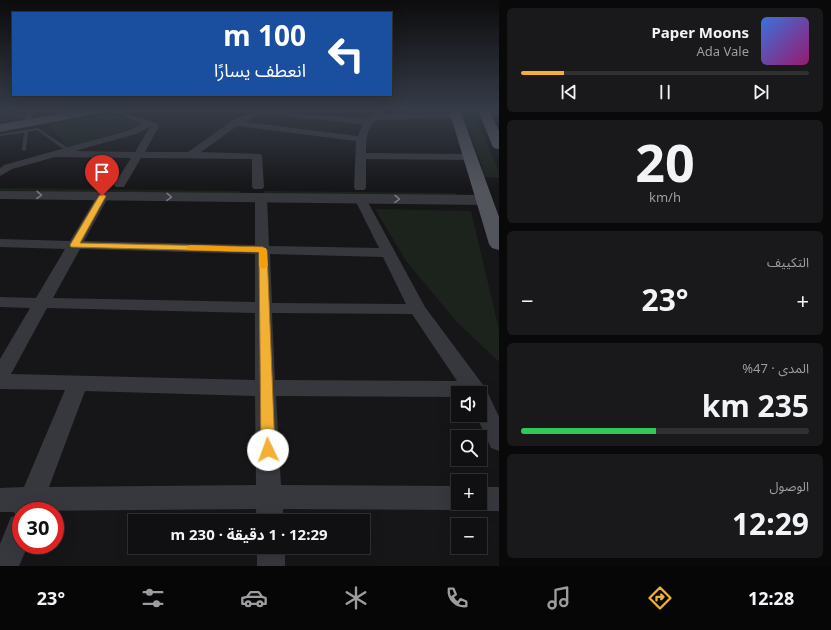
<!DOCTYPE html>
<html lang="ar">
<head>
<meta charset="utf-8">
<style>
	body { margin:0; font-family:"Noto Sans","Noto Sans Arabic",sans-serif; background:#19191b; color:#f1f3f6; direction:rtl; height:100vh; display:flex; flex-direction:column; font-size:15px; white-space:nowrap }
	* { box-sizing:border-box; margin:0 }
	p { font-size:13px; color:#9c9d9f }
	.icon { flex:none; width:22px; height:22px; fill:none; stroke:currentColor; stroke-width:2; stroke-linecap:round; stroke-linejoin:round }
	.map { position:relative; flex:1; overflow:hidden; direction:ltr }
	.panel { display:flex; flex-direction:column; gap:8px; padding:8px; background:#09090a; width:332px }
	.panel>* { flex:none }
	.hud { position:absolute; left:12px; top:12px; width:380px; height:84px; border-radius:0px; box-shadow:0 4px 16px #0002,0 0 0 1px #303032; direction:rtl; background:#1a4fa0; color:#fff; overflow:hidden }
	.tools { position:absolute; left:451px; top:386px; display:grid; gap:8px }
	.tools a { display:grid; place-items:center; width:36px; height:36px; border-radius:0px; background:#101012; box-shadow:0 4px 16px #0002,0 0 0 1px #303032; font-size:20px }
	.speed { position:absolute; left:12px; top:502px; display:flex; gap:8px; font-size:20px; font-weight:700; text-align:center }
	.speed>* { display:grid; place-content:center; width:52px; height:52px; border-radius:50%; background:#101012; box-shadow:0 4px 16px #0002,0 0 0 1px #303032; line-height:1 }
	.speed .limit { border:6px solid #d22; background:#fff; color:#111 }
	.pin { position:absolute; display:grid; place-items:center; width:34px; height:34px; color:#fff; margin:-41px -17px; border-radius:50% 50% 50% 0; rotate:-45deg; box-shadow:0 0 4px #0007 }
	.pin .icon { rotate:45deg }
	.me { position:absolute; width:44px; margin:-22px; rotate:357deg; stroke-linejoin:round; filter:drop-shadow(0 0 3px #0008) }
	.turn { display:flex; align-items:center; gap:14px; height:84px; padding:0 20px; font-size:18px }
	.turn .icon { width:52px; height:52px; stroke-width:2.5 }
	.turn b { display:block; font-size:28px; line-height:34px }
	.big { font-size:30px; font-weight:700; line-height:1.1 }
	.panel .card { flex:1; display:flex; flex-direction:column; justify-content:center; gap:6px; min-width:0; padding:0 14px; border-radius:6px; background:#19191b }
	.panel .dial { align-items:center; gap:0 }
	.dial b { font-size:52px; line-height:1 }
	.song { display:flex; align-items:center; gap:12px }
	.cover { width:48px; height:48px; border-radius:6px; background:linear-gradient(135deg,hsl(220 70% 55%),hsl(320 70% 35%)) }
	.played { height:4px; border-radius:2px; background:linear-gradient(90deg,#f2b134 15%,#303032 15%) }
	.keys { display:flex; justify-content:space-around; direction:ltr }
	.heat { display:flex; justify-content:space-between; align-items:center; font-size:22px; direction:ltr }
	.charge { height:6px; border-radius:3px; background:linear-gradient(90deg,#34c759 47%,#303032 0) }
	.trip { position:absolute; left:128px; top:514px; width:242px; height:40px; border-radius:0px; background:#101012; box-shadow:0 4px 16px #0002,0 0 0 1px #303032; font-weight:700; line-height:40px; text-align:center; direction:rtl }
	.tabs { display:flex; height:64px; justify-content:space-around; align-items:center; background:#060607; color:#9c9d9f }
	.tabs .icon { width:28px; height:28px }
	.tabs .active { color:#f2b134 }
	.tabs b { font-size:18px; color:#f1f3f6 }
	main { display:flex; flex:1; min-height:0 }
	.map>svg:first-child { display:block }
	.built { fill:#222225 }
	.green { fill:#1c231d }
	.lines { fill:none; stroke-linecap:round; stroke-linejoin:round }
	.service { fill:#37383d; fill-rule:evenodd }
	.minor { fill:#37383d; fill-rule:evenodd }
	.tertiary { fill:#37383d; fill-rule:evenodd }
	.primary { fill:#53555c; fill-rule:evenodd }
	.oneway { stroke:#757881 }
	.route { fill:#f2b134; stroke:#9d7322 }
	.slow { fill:#f59e0b }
</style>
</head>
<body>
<main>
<section class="panel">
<div class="card">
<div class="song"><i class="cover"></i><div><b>Paper Moons</b><p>Ada Vale</p></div></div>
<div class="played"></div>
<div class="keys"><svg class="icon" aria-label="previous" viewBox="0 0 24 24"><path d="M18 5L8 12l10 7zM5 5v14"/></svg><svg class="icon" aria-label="pause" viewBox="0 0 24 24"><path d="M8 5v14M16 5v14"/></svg><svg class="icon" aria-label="next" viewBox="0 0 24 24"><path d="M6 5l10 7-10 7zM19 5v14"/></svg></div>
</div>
<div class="card dial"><b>20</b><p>km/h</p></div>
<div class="card"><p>التكييف</p>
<div class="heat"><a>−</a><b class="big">23°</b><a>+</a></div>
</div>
<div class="card"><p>المدى · 47%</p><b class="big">235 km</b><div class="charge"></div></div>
<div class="card"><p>الوصول</p><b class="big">12:29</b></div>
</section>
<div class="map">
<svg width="499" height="566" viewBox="0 0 499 566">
	<rect width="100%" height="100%" fill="#161618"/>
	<path class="built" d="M0,110H63L0,122Z"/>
	<path class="green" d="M462,112H473L499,172V178L483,177L482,166Z
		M107,113L146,124L68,148L49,125Z
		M0,188L241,191V197L0,192Z
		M264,191L455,193L460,199L264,198Z
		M375,209L471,211L499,330V362L458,323L406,261Z"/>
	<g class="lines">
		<path class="service" d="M38,128L70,149V151H66L37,130L28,132L26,150L24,151L22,150L24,133L0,136V134Z"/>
		<path class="minor" d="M28,110H36L31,120L28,121L24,118Z
			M109,110H120L158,124L159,126L145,152H188L232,121L256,110H272L366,119L376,110H385L381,114L456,113L460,116L459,118L376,120C366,128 366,141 366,153L469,154L474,157L469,160L366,159V188L364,190H356L354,188L356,141L237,126L201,152L261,154L262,156L264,187L262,189H254L252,187V159L141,158L124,187H116L114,185L131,158L55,157L12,169L0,176V168L4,165L130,130L142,124ZM261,114L363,124L358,136L245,122ZM150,127L135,152L75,151L136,134Z
			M499,110V114L484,115L480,113L484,111Z
			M103,192L107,193L109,196L84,241L255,245V198L257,195H265L267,198L269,246L379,248L354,198L356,195H364L425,307L486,389L499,417V451L491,448L476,415H480V393H458V397L276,396L281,485L458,486V503H469L467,507L458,510L283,509V521H257L256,509L21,511V545H28L19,566H0V544L11,517L16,516L14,512H0V488L24,487L65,390L0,389V359L30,308L0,307V297L36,298L65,249L0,247V239L70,241L97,196L99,193ZM80,249L255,254V302L53,298ZM270,254L383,257L406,304L272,303ZM47,308L255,313V380L11,374ZM272,313L412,314L457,381L275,380ZM85,391L255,396L256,485L49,487Z
			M480,487H499V511H480L471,508L469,503H480Z
			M257,547H285V566H257Z"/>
		<path class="tertiary" d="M0,191L485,195L490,197L493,200L490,203L485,205L0,199Z"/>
		<path class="primary" d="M82,110H106L100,113L0,132V124Z
			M449,110H460L499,217V250L492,248L489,244Z
			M478,110H489L499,131V149L494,148L492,145Z"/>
	</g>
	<defs><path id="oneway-chevron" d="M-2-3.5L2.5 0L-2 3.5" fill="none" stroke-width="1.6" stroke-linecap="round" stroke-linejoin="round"/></defs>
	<g class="oneway">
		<use href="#oneway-chevron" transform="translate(39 195) rotate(1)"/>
		<use href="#oneway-chevron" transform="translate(169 197) rotate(1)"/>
		<use href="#oneway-chevron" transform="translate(397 199) rotate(1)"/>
	</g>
	<linearGradient id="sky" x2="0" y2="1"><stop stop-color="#0c0c0d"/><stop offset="0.58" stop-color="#363c48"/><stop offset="1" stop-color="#363c48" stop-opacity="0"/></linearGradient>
	<rect width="499" height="189" fill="url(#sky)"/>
	<path class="route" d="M102,194L106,196L80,243L263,247L267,250L275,450L273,455L268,456L263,455L261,450L259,252L71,247L70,245L99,196Z"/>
	<path class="slow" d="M190,245L266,248L268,266L263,269L259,266V252L187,250V246Z"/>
</svg>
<div class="tools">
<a><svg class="icon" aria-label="sound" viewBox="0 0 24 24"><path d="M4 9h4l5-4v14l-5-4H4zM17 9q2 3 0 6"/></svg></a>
<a><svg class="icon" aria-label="search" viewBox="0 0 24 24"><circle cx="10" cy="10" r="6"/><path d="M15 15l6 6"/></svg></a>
<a>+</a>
<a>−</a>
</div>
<div class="speed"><div class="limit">30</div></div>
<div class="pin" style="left:102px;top:196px;background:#d93025"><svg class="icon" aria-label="arrive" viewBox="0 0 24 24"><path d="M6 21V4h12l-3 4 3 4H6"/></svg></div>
<svg class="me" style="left:268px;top:450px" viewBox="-20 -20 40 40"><circle r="19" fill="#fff"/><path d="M0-13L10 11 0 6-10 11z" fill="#f2b134"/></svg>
<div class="trip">12:29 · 1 دقيقة · 230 m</div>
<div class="hud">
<div class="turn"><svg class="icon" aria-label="left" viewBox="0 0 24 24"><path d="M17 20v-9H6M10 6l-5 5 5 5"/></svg><div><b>100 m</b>انعطف يسارًا</div></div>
</div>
</div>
</main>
<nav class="tabs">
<b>12:28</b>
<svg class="icon active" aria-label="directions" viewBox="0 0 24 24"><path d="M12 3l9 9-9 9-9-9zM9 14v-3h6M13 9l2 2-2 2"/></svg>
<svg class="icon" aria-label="music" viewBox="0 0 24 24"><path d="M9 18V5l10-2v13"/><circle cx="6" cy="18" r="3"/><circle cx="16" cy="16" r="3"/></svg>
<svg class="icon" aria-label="phone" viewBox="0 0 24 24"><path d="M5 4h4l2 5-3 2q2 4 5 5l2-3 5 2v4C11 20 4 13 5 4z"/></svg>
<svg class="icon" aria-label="climate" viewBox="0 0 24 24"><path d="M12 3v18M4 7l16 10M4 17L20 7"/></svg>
<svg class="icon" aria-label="car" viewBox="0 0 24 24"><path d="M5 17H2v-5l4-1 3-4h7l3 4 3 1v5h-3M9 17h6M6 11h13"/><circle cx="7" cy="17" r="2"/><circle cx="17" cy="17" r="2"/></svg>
<svg class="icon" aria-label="filters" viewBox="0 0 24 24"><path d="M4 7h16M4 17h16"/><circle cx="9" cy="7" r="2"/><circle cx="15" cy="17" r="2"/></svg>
<b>23°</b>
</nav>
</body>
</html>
